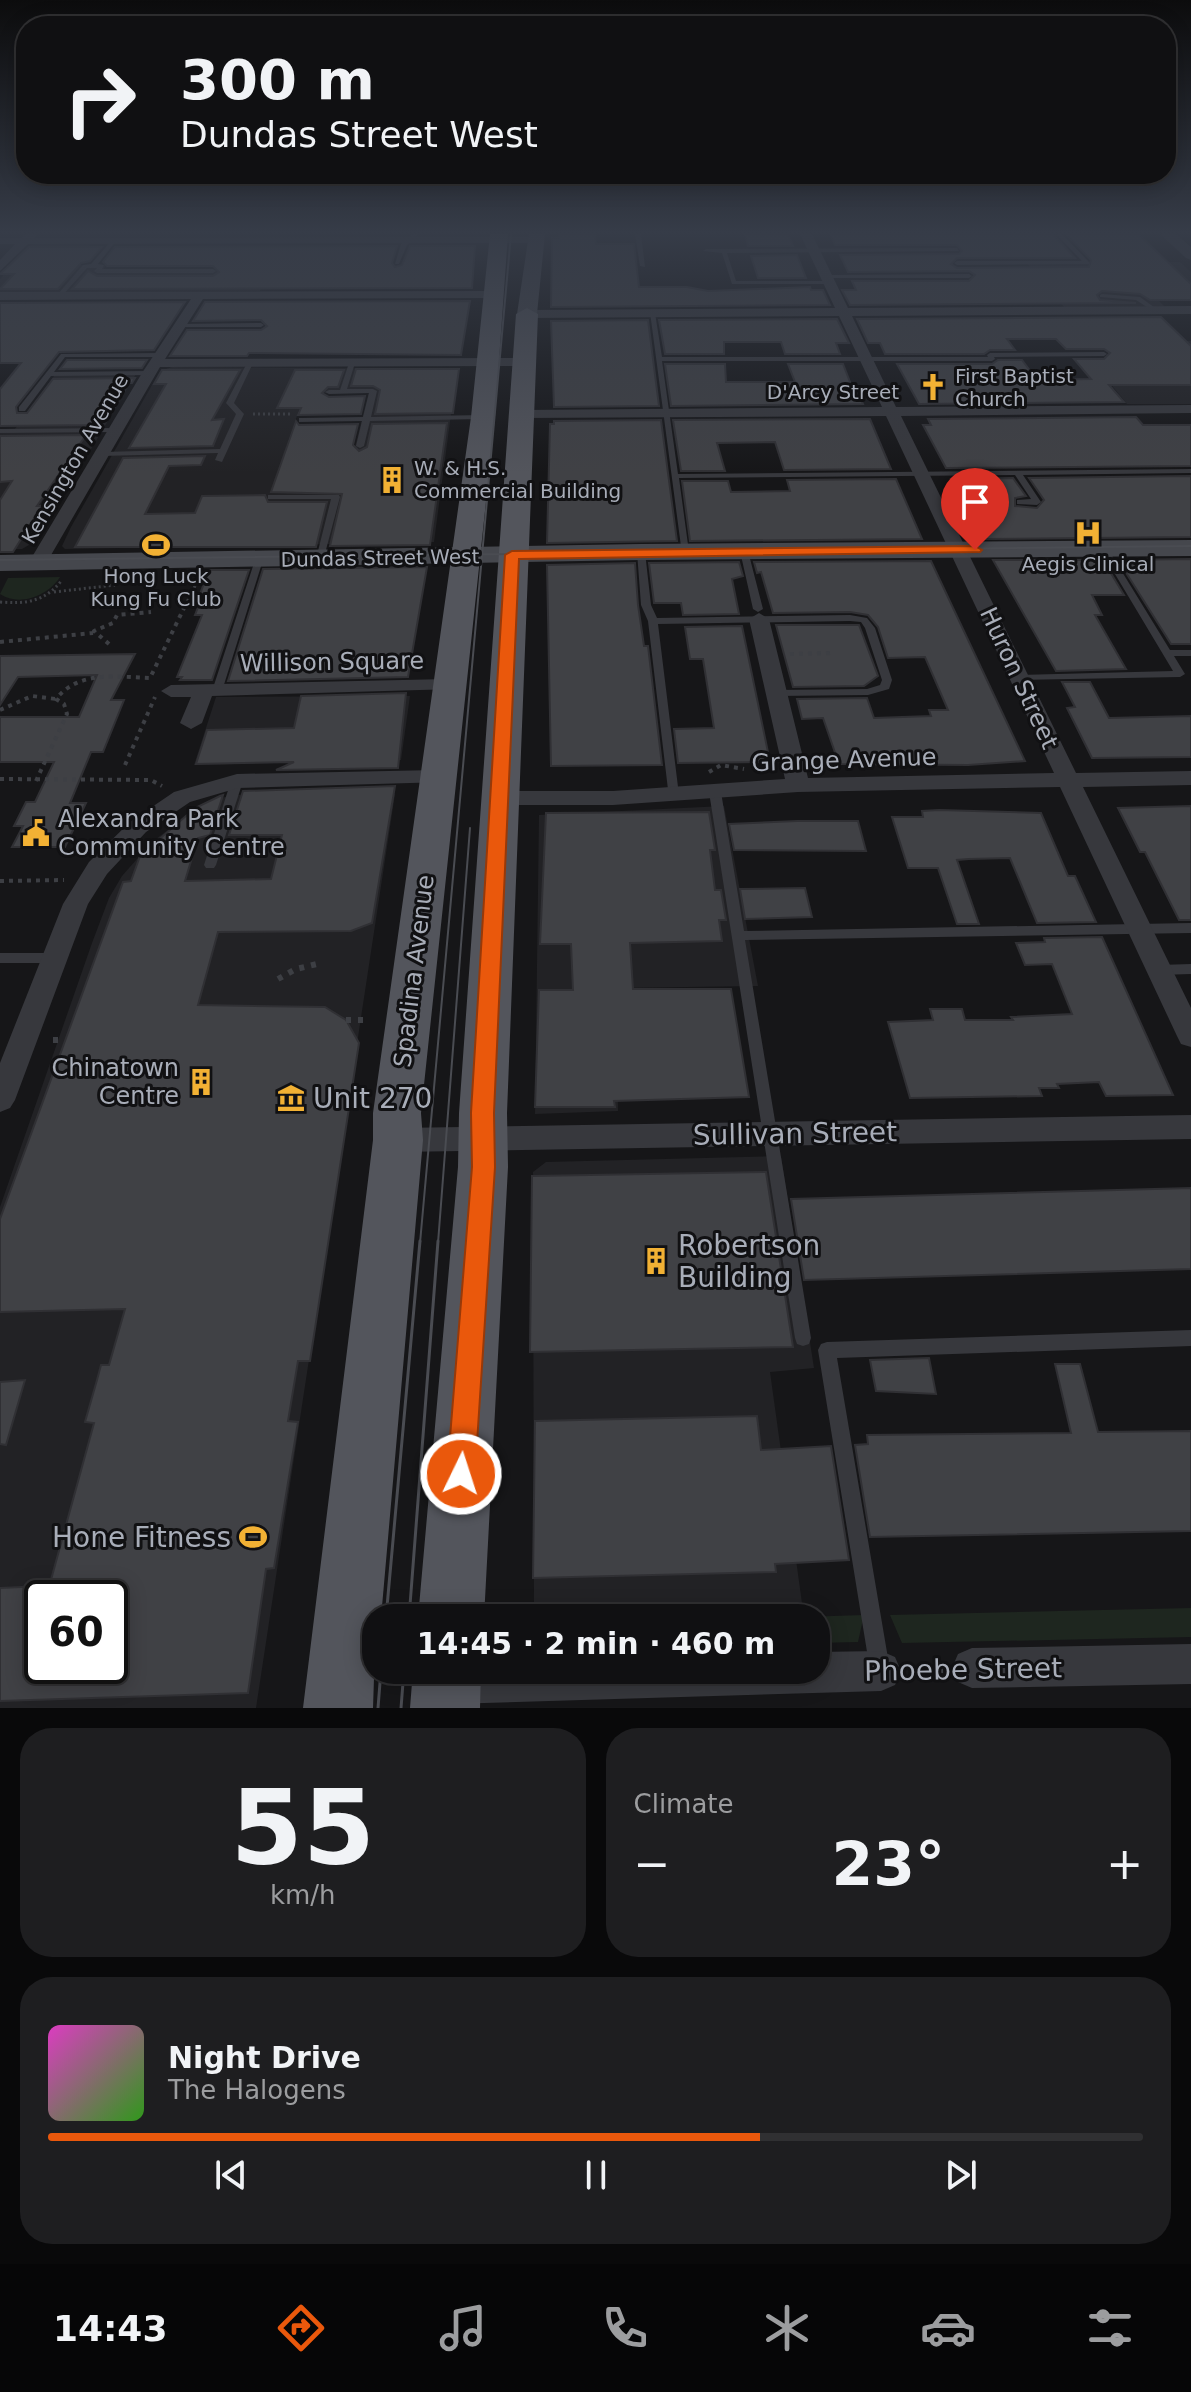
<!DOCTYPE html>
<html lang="en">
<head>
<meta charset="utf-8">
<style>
	body { margin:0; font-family:"DejaVu Sans",sans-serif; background:#1e1e20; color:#f1f3f6; height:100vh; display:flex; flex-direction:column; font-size:30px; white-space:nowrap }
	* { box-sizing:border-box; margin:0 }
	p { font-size:26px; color:#9c9d9f }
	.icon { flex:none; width:44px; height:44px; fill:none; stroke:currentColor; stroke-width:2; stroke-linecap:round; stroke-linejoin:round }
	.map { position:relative; height:1708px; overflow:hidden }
	.panel { display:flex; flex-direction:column; gap:20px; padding:20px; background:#09090a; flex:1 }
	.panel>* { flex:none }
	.hud { position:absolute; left:16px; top:16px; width:1160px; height:168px; border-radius:32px; box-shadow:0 4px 20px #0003,0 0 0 2px #303032; background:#101012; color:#f1f3f6; overflow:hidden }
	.speed { position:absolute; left:24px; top:1580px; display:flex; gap:16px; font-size:40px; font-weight:700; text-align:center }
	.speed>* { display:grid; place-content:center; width:104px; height:104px; border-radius:50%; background:#101012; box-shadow:0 4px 20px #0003,0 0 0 2px #303032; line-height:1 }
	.speed .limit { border:4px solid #111; border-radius:12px; background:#fff; color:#111 }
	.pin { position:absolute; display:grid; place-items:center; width:68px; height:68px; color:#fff; margin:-82px -34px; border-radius:50% 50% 50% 0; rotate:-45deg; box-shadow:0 0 8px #0007 }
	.pin .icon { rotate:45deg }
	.me { position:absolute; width:88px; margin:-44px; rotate:4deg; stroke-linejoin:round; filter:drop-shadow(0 0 6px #0008) }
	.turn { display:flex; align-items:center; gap:28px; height:168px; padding:0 32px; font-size:36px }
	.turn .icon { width:104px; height:104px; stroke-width:2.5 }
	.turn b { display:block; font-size:56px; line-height:68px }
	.big { font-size:60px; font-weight:600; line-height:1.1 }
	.panel .card { flex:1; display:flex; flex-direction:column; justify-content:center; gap:12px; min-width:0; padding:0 28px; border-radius:32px; background:#1e1e20 }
	.panel .dial { align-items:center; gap:0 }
	.dial b { font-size:104px; line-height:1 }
	.song { display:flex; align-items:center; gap:24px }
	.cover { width:96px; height:96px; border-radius:12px; background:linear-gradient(135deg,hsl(310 70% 55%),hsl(110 70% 35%)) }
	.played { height:8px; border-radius:4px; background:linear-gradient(90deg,#ea580c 65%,#303032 65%) }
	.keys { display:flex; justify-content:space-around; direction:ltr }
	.heat { display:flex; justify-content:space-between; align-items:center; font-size:44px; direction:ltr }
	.panel .tiles { flex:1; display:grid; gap:20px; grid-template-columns:1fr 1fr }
	.card:last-child { grid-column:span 2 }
	.trip { position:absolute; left:362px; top:1604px; width:468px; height:80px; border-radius:32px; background:#101012; box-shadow:0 4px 20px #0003,0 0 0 2px #303032; font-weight:600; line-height:80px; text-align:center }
	.menu { display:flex; height:128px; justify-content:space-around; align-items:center; background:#060607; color:#9c9d9f }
	.menu .icon { width:56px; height:56px }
	.menu .selected { color:#ea580c }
	.menu b { font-size:36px; color:#f1f3f6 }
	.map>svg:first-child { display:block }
	.built { fill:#222225; fill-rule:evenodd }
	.green { fill:#1e261f }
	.building { fill:#404145; stroke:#303034; stroke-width:2 }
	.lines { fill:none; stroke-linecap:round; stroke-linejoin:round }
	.path-far3 { stroke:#3d3f44; stroke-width:3; stroke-dasharray:2 3; stroke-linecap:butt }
	.path-far2 { stroke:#3d3f44; stroke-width:4; stroke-dasharray:4 5; stroke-linecap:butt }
	.path-far1 { stroke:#3d3f44; stroke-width:6; stroke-dasharray:5 7; stroke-linecap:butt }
	.path { stroke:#3d3f44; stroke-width:8; stroke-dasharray:6 9; stroke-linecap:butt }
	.service { fill:#37383d; fill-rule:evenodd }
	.minor { fill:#37383d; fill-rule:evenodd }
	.tertiary { fill:#37383d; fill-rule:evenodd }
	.secondary { fill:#45474d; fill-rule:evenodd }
	.primary { fill:#53555c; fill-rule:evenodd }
	.tram-far1 { stroke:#4a4c52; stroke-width:2 }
	.tram { stroke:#4a4c52; stroke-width:3 }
	.route { fill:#ea580c; stroke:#983908; stroke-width:2 }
	.labels { text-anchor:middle; stroke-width:6; stroke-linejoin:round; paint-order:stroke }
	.far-poi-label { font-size:20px; fill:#a8adb8; stroke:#111113; text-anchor:start }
	.far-street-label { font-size:20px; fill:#a8adb8; stroke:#111113 }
	.street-label { font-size:24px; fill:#a8adb8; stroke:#111113 }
	.poi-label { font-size:24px; fill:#a8adb8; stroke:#111113; text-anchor:start }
	.near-poi-label { font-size:28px; fill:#a8adb8; stroke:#111113; text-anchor:start }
	.near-street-label { font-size:28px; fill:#a8adb8; stroke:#111113 }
</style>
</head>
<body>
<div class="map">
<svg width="1191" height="1708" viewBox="0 0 1191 1708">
	<rect width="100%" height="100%" fill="#161618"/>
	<path class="built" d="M36,244H91L72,265H106L103,270L268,269L260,291L0,293V279L31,245Z
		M1180,262L1191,272V284L1147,289L1164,306L1064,307L1028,264Z
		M1109,341H1191V404H1127L1091,360L1123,359Z
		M172,367L457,369L434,542L65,549L62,546L71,527L160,371ZM369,392L355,447H286L305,393Z
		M67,374H136L36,541L22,549H0V429H15L54,376Z
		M410,696L401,760L194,765L216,697Z
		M245,794H395L256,1708H0V1207L92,943L109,898L122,876L152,842L200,806L213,799ZM42,1598H110V1666H42Z
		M724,806L758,986L617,988L618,1111L535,1114L539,815Z
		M781,1156L814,1368L770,1372L802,1603L534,1612L533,1172L546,1162Z"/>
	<path class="green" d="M60,577C48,596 19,607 0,594L8,578Z
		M1191,1608V1637L902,1643L890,1615Z
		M864,1615L858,1642L816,1643V1618L802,1617Z"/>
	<path class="building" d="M559,234H595L596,244H634L639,287H687L708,291L810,287L811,290H823L830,305L551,307L552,238H559Z
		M745,234H788L793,246H748Z
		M830,234H1053L1075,258H957L951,264L957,268L1089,267L1091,260L1066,234H1138L1191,284V300H1150L1140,294L1102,291L1097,295L1100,300L1136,303L850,305L842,290H856L852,281H969L975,275L969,271L848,272L840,255L959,254L962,251L957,245H835Z
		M397,246L392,263L395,267L402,265L410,246H475L472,288L72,289L88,271L97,276H213L219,272L213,266H107L103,262L115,247Z
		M29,247H102L90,261L81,263L58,289H0L14,274H0Z
		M797,255L806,278H758L751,256Z
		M470,301L461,355L249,353L247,356H170L187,330H261L267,326L261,320L193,321L205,302Z
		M185,302L154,350L59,352L16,407L17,413H27L53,379L135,378L132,383H120L93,425L0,426V389L21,363H0V303Z
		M1161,317L1191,346V385H1109L1124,402L919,404L897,364H992L998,360H1022L1037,380L1091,379L1074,359H1104L1110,353L1104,349H1066L1056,339H1007L1015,350H990L984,354H885L880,343H868L857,319Z
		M837,319L849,343H836L840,354H785L781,342H724V354H665L659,320Z
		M648,320L659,406L554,407L551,321Z
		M67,360H147L142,368L60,369Z
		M665,364H725L726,382H795L788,364H843L852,387H856L863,404L671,406Z
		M356,369H459L453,413L375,414L380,390L373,386H351Z
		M162,370H240L212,420L224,419L213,446L129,448L166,384H154Z
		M295,370H344L338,387H328L322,393L329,397L365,396L361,414L298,415L301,408H277Z
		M1136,417L1143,425H1191V466L946,468L923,425H931L928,419Z
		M870,419L891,469L784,470L775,442L717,443L725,471H681L673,420Z
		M661,420L677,541L547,543L550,424H554V421Z
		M296,421L299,425L358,424L353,445L359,451L367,447L372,424L447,423L430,545L330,546L342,494L271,492Z
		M86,435L37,506H42L13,552H0V500L12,481L0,482V436Z
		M205,456L201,465L169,466L145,514L195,513L202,496L265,495L268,502H327L316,547H75L123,458Z
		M1191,476V537L982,539L951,479L1013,478L1026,496L1015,498V506L1037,508L1044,500L1029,478Z
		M896,479L922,539L690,541L682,481H728L731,492L790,491L787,480Z
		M1191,559V644H1171L1118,560Z
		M993,560H1103L1124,595H1092L1102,615H1095L1126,669L1056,671Z
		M931,561L1025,761L968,765L839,764L823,718L802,719L797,699L867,698L874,718L931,716L929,710H948L925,657L888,658L878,627L868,615L850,612L773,613L761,572L757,573L754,562Z
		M739,562L743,576L732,579L739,614L683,615L681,603H654L649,563Z
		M635,563L638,605L644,646H648L662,765L551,766L547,565Z
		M427,567L408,677L228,681L263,569Z
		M209,570H249L212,680H180L182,677H177L202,615H195L200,602H197Z
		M776,625H859L878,676L864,686L793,687Z
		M742,626L770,762L678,763L674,729L714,728L703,659H690L685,627Z
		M135,654L111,700H124L103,752H91L70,803H86L65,847H12L23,826H14L26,802H35L54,762H0V717H79L97,675L18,677L0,705V656Z
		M1062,682H1090L1109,718L1191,716V757L1092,758L1067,708L1075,707Z
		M406,693L398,768L276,770L294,762L196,764L207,730L294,728L301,696Z
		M395,786L372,923L351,931L218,932L198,1005L325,1007L346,1020L359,1043L310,1361H298L288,1421L298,1422L274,1568L266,1569L248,1693L0,1701V1588L42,1586V1666H110V1598H46L94,1423L85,1422L97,1380L101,1365H109L125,1309L0,1312V1219L123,882L131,881L140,856L195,808L220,796L223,795L210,835L198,838L185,881L271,879L282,835H229L243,791Z
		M1191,806V920H1179L1145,852H1140L1118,808Z
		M939,810L1041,813L1068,876H1075L1096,922L1037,923L1010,858L969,859L957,860L979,924H957L938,868H908L892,817H923L922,811Z
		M709,812L715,850H710L715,890H721L726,920H719L722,941L630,943L633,989H731L749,1097L614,1101L615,1107H535L539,990H573L571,944H540L546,813Z
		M797,821H858L866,851L734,850L729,824Z
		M805,888L812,917L745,919L740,889Z
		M1102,937L1173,1095L1106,1096L1099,1082L1057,1084L1059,1088H1039L1042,1096L910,1098L888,1022L933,1020L930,1009H962L965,1020H1013L1011,1017L1072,1014L1052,964L1025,965L1016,943L1045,942L1044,938Z
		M766,1172L793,1347L530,1352L532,1176Z
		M1191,1188V1269L804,1280L791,1199Z
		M929,1358L936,1394L876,1391L870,1360Z
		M1055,1364H1080L1098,1432L1191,1431V1531L870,1537L855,1445L868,1444L867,1435L1071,1433Z
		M25,1380L6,1445L0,1444V1382Z
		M757,1416L761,1450L831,1446L849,1560L775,1564L776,1572L533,1578L535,1421Z"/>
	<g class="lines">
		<path class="path-far3" d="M253,414H291
			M54,592L115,585
			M0,602C26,604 45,602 62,580
			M183,610L199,578"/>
		<path class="path-far2" d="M0,642L93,633
			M109,644L94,631L113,623L117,615L151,612
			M790,654L834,653
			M0,710L32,696L56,699
			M125,765L155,697
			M709,772L721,765L744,769
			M0,779L151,780L162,786
			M36,781L67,714L64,704L56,699C79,670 117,677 150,678L184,608
			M0,881L64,880"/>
		<path class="path-far1" d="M278,979L296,969L317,964
			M346,1020H370
			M53,1040H65"/>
		<path class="path" d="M909,1670L943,1669"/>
		<path class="service" d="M413,234H419L407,245L399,264H395L401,244Z
			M635,234H641L645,267L640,266Z
			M1056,234H1062L1089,262V264L957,265L954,263L957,261H1082Z
			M113,239L116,241L98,264L104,265L102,269H213L216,271L213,273H97L94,271L97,268H87L61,297H57V295L83,265L91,264Z
			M957,248L959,251L727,253L736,281H832L830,284H732L722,253L703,251L706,249Z
			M826,275L969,274L972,276L969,278H824Z
			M1102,294L1140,297L1158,310L1153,311L1136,300L1100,297V295Z
			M650,312L655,313L662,357H988L987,355L990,353L1104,352L1107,354L1104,356L994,357L995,359L992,361H662L678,474L1191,469V473L1023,475L1041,502L1037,505L1017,504V500L1031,499L1015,475L679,478L689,552L688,554H682Z
			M180,324L261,323L264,325L261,327H178L177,326Z
			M61,354L161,353L164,355L161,357H65L54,372L149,371L153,373L149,375L51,376L25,411H19V407Z
			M250,361L253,363L234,403L244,414L222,462L215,460L218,453L101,456L97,454L101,452L220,449L236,414L226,403L247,363Z
			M352,361L355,363L347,389H373L377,391L371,417L483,415L487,417L483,419L370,421L364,446L360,448L356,446L362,421L299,422V418H302L363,417L369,393L329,394L325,392L329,390H340L349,363Z
			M118,428L119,430L115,432L0,433V429Z
			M268,495H339L340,497L323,561L320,562L316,559L331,499H268Z
			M1104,546L1108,549L1170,650H1191V656H1174L1185,674L1180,677L1015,680V676L1019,675L1173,671L1100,549Z
			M744,548L748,551L763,609L758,612L753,609L740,551Z
			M641,549L645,552L651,605L657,618L850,615L867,618L875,628L892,680L889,689L868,695L776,696L771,693L776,690L867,689L880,685L882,680L865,628L861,622L850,621L658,624L679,795L673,799L669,798L648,621L641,605L637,552Z
			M259,557L263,560L222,691L221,693H213L212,691L255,560Z
			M237,777L243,781L216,865L214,868H206L204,865L231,781Z
			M715,788L721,792L744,931L1191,923V933L745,940L811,1338L809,1344L803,1346L797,1344L795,1338L709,792Z
			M0,953H55L60,955L62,958L60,961L55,963H0Z
			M1191,964V974L1159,975L1154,973L1152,970L1154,967L1159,965Z
			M1191,1330V1346L837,1358L889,1664L886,1671L879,1674L872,1671L869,1664L818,1350L821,1344L827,1342Z"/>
		<path class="minor" d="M25,234H37L34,238L537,237L543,240L537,243L28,244L0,271V260L15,244H0V238H21Z
			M800,234H812L848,308L1191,306V314L852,316L896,407L1191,405V413L901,416L1076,773L1191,771V785L1083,787L1191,1008V1047L1181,1044L1177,1036L1060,787L798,792L613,805H499L491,803L488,798L491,793L499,791H613L785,779L749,619L759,613L769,619L808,778L1054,773L886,416L522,418L515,414L522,410L882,407L839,316L527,318L521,314L527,310L835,308Z
			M493,291L497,292V298L203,299L165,359L524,358L531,362L524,366L160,367L47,562L38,567L29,562L142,373L191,299L0,300V292Z
			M448,679L455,681L458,685L455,689L212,696L202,723L191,729L180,723L191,697H171L161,691L171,685Z
			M437,770L445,772L448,777L445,782L238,788L190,802L146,832L107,874L88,904L15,1100L10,1108L0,1112V1063L63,904L89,862L130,822L174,792L237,774Z
			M1191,1115V1139L398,1152L387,1149L383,1140L387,1131L398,1128Z
			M1191,1644V1684L972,1688L958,1682L952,1668L958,1654L972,1648Z
			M881,1651L895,1657L901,1671L895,1685L881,1691L449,1704L434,1698L428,1683L434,1670H816V1652Z"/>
		<path class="tertiary" d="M1160,234H1176L1191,247V260L1186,258Z"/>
		<path class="secondary" d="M529,234H545L537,314L527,320L517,314Z
			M1191,540V556L641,560L0,571V555L641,544Z"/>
		<path class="primary" d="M490,234H508L495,417L421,1113L423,1140L381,1618H376L373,1708H303L373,1140V1113L471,417Z
			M527,308L538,314L507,1113L508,1167L484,1618H418L458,1167L459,1113L516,314Z
			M413,1670H481L480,1708H410Z"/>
		<path class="tram-far1" d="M0,560L1191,546
			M420,1243L511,234
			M438,1243L470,828"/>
		<path class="tram" d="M386,1618L420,1241
			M409,1618L438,1241
			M378,1708L381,1670
			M401,1708L404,1670"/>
	</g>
	<linearGradient id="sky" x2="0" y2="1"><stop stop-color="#0c0c0d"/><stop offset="0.49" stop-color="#363c48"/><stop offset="1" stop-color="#363c48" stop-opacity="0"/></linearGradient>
	<rect width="1191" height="473" fill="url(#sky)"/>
	<path class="route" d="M975,546L982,550L980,552L519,559L494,1113L495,1167L475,1474L471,1484L461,1488L452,1484L447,1474L472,1167L471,1113L505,555L512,551Z"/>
	<defs>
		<g id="church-bare" transform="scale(2.16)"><path d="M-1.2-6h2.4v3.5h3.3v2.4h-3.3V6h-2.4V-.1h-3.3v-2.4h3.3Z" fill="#f2b134" stroke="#111113" stroke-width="2.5" paint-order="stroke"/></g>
		<g id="building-bare" transform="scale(2.16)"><path d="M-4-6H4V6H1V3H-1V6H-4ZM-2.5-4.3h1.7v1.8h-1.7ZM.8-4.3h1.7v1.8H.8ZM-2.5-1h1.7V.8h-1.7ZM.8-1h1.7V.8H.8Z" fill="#f2b134" stroke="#111113" stroke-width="2.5" paint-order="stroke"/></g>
		<g id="hospital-bare" transform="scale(2.16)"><path d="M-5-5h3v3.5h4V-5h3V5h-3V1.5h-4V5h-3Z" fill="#f2b134" stroke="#111113" stroke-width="2.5" paint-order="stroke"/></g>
		<g id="stadium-bare" transform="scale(2.16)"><path d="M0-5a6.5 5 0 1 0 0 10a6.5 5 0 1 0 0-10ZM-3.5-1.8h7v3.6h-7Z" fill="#f2b134" stroke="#111113" stroke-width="2.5" paint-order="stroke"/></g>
		<g id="civic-bare" transform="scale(2.16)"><path d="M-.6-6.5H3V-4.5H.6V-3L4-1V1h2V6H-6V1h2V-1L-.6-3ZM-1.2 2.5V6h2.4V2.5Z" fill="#f2b134" stroke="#111113" stroke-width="2.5" paint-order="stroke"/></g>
		<g id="museum-bare" transform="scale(2.16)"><path d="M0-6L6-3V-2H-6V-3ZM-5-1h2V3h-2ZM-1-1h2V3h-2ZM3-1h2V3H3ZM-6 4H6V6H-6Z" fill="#f2b134" stroke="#111113" stroke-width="2.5" paint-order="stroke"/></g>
	</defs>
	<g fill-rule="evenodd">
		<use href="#church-bare" x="933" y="387"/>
		<use href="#building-bare" x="392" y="480"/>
		<use href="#hospital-bare" x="1088" y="533"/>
		<use href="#stadium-bare" x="156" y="545"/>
		<use href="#civic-bare" x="36" y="833"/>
		<use href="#building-bare" x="201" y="1082"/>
		<use href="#museum-bare" x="291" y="1098"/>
		<use href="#building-bare" x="656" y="1261"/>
		<use href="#stadium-bare" x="253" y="1537"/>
	</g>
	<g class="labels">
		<g class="far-poi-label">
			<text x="955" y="383">First Baptist<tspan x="955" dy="23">Church</tspan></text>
			<text x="414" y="475">W. &amp; H.S.<tspan x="414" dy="23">Commercial Building</tspan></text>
			<text x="1088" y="571" text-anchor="middle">Aegis Clinical</text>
			<text x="156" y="583" text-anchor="middle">Hong Luck<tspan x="156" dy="23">Kung Fu Club</tspan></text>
		</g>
		<g class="far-street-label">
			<text x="833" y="399">D'Arcy Street</text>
			<text transform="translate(75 459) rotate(-60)" y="7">Kensington Avenue</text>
			<text transform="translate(380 558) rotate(-1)" y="7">Dundas Street West</text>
		</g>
		<g class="street-label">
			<text transform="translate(332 662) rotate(-1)" y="8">Willison Square</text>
			<text transform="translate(1019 678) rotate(65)" y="8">Huron Street</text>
			<text transform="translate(844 760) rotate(-2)" y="8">Grange Avenue</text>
			<text transform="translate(414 971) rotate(-83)" y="8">Spadina Avenue</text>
		</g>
		<g class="poi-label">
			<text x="58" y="827">Alexandra Park<tspan x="58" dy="28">Community Centre</tspan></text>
			<text x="179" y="1076" text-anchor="end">Chinatown<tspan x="179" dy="28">Centre</tspan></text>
		</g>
		<g class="near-poi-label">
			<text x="313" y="1108">Unit 270</text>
			<text x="678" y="1255">Robertson<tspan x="678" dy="32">Building</tspan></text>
			<text x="231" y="1547" text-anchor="end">Hone Fitness</text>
		</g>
		<g class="near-street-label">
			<text transform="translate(795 1133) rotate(-1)" y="10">Sullivan Street</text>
			<text transform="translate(963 1669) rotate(-1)" y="10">Phoebe Street</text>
		</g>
	</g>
</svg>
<div class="speed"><div class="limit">60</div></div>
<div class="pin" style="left:975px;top:550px;background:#d93025"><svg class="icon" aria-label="arrive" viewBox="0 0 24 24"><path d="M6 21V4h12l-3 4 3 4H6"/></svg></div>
<svg class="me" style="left:461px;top:1474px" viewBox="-20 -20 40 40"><circle r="17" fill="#ea580c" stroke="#fff" stroke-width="3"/><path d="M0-11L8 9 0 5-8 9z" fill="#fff"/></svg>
<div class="trip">14:45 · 2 min · 460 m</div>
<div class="hud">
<div class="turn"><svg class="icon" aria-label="right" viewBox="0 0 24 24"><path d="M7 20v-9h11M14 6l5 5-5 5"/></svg><div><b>300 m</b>Dundas Street West</div></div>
</div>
</div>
<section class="panel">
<div class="tiles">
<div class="card dial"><b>55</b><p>km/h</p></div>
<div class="card"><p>Climate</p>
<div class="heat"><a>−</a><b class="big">23°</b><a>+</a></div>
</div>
<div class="card">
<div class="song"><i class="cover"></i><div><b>Night Drive</b><p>The Halogens</p></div></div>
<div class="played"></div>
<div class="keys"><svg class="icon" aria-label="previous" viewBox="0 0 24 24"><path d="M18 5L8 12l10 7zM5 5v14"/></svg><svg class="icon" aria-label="pause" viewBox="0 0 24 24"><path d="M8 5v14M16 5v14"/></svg><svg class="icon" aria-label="next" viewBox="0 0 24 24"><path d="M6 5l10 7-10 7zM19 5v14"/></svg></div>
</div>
</div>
</section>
<nav class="menu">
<b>14:43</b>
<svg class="icon selected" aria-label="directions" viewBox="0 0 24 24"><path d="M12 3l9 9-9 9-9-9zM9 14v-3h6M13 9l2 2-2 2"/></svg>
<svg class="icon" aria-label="music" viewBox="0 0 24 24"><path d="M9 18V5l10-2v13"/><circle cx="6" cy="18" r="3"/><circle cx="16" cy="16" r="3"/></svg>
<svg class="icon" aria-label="phone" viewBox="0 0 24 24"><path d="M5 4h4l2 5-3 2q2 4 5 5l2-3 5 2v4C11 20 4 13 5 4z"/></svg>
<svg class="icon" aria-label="climate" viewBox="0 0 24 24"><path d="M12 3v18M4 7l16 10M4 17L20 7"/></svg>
<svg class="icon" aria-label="car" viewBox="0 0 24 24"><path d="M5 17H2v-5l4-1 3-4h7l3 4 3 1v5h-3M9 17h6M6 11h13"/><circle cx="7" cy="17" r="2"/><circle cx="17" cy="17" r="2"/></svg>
<svg class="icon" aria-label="filters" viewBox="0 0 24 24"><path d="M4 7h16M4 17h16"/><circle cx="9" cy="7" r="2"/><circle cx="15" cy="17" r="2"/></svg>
</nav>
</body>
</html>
